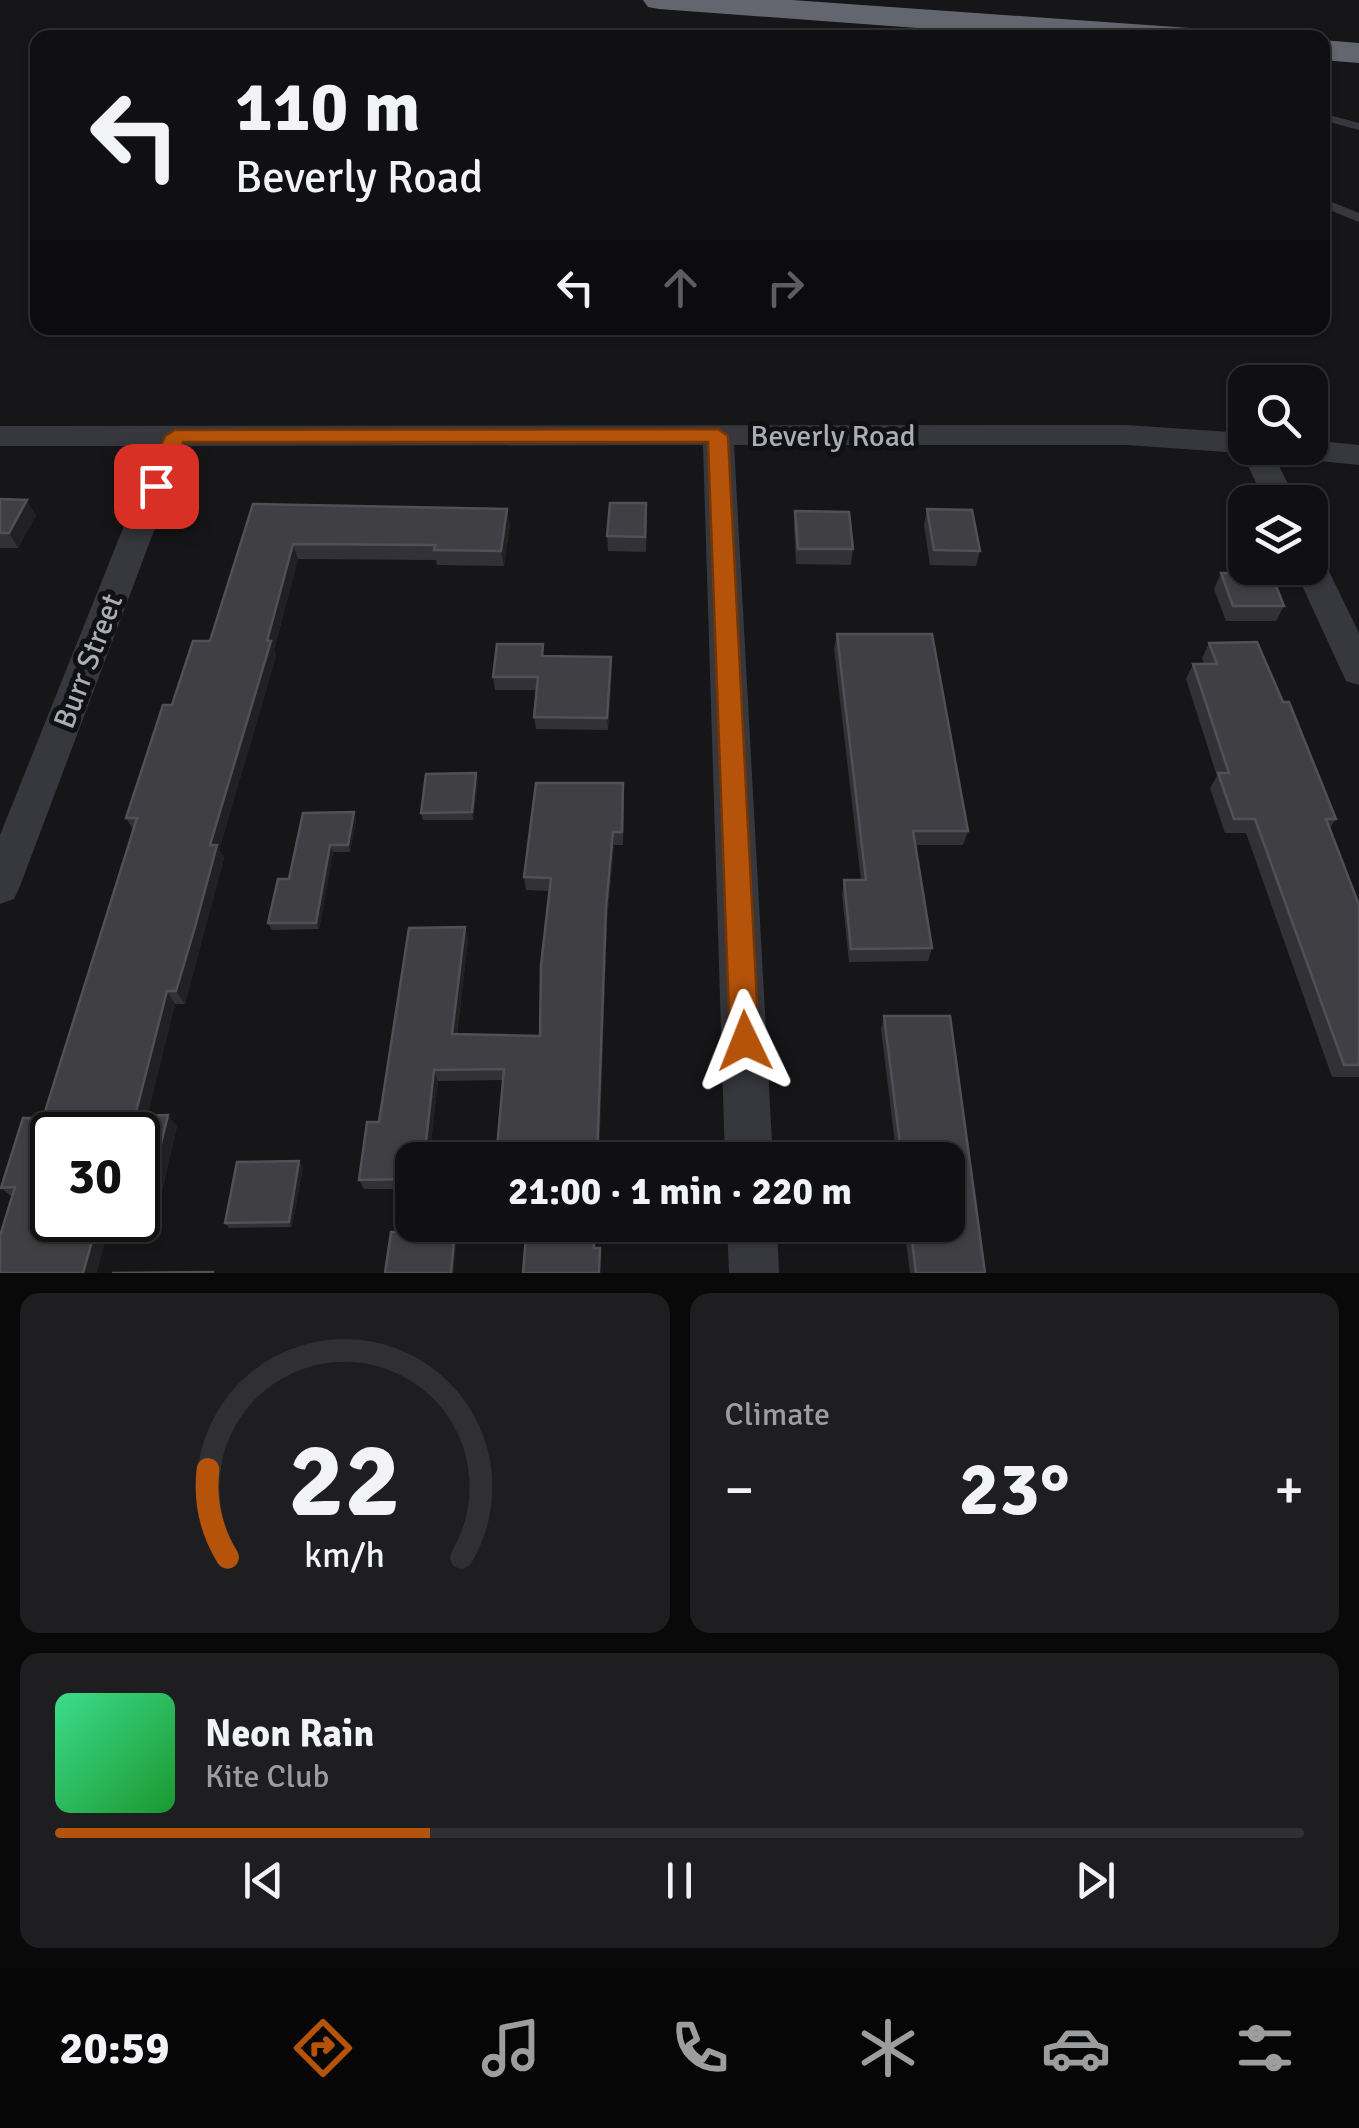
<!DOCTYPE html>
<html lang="en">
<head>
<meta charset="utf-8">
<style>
	body { margin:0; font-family:Signika,sans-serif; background:#1e1e20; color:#f1f3f6; height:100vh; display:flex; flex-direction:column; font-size:38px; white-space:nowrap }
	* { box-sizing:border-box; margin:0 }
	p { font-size:32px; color:#9c9d9f }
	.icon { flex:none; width:55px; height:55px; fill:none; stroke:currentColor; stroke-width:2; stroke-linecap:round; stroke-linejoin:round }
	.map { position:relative; height:1273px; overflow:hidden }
	.drawer { display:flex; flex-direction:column; gap:20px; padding:20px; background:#09090a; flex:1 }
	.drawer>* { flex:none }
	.hud { position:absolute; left:30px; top:30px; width:1300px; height:305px; border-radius:20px; box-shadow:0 2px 8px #0004,0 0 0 2px #303032; background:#101012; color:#f1f3f6; overflow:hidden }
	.buttons { position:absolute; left:1228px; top:365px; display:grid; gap:20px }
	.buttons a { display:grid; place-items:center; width:100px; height:100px; border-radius:20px; background:#101012; box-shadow:0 2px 8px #0004,0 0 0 2px #303032; font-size:50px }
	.speed { position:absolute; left:30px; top:1112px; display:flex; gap:20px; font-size:50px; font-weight:700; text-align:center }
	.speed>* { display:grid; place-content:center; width:130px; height:130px; border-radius:50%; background:#101012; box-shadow:0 2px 8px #0004,0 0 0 2px #303032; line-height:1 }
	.speed .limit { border:5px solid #111; border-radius:15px; background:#fff; color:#111 }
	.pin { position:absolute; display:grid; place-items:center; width:85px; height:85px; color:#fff; margin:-42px; border-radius:20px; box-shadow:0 5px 15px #0006 }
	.me { position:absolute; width:110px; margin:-55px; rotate:358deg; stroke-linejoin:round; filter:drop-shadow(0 0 8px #0008) }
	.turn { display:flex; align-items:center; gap:35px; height:210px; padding:0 40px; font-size:45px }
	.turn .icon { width:130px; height:130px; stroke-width:2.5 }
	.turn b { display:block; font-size:70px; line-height:85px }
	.lanes { display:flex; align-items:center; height:95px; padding:0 40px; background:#0003; justify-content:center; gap:50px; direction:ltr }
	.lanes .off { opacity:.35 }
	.big { font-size:75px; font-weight:800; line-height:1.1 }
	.drawer .widget { flex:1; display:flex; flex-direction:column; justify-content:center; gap:15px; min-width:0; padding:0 35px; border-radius:20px; background:#1e1e20 }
	.drawer .dial { align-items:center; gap:0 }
	.dial svg { height:260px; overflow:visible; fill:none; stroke:#303032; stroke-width:7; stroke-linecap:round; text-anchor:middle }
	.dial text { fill:#f1f3f6; stroke:none }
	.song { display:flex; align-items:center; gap:30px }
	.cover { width:120px; height:120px; border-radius:15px; background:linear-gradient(135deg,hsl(150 70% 55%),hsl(130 70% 35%)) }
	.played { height:10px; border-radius:5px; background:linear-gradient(90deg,#b45309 30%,#303032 30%) }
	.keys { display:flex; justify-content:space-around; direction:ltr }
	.heat { display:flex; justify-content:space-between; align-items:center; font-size:55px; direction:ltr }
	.drawer .tiles { flex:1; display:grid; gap:20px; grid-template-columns:1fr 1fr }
	.widget:last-child { grid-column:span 2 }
	.trip { position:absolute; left:395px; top:1142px; width:570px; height:100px; border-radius:20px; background:#101012; box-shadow:0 2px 8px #0004,0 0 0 2px #303032; font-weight:800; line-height:100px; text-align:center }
	.tabs { display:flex; height:160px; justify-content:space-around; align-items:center; background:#060607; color:#9c9d9f }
	.tabs .icon { width:70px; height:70px }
	.tabs .active { color:#b45309 }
	.tabs b { font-size:45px; color:#f1f3f6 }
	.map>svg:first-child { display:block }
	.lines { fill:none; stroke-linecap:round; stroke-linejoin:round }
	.lane { fill:#37383d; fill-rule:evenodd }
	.street { fill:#37383d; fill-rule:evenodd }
	.highway { fill:#63666e; fill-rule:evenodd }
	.wall { fill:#323236 }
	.shaded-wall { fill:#212124 }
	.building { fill:#3f3f44; stroke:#4f5156; stroke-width:2.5 }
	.route { fill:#b45309; stroke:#753606; stroke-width:2.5 }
	.labels { text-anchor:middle; stroke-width:10; stroke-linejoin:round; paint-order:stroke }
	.street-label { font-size:30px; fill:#a8adb8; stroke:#111113 }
</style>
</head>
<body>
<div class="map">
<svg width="1359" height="1273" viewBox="0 0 1359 1273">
	<rect width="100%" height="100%" fill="#161618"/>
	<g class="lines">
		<path class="lane" d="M1322,113L1359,123V130L1322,120Z
			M1322,198L1359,213V222L1322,207Z"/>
		<path class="street" d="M1126,425L1245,433V448H1270L1297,502H1265L1242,453L1126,445H734L773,1160H725L703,445L186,446L20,886L14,899L0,904V835L156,446H0V426Z
			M1310,440L1359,445V465L1289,458L1278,455L1274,448H1310Z
			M1310,553L1322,557L1359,633V685L1346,681L1294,568H1310Z
			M727,1225H777L779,1273H729Z"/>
		<path class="highway" d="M643,0H792L1190,28H1305L1316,31L1321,38H1052L659,9L648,7Z
			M1322,40L1359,43V63L1322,60Z"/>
	</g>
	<path class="wall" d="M0,499L36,515L18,548H0Z
		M253,504L510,524L504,566L437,565L436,560L298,559L274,650L276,656L219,850L224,858L202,940L185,1004H175L147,1116L177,1126L161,1195L138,1196V1135L12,1197L1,1188L43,1118L133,829L126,818L172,705L210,641Z
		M927,509L980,551L976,566L930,565L924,525Z
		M795,511L853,549L851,565L796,564L794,527Z
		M647,519L646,552L608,551L607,536Z
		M1221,573L1284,606L1276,621H1226L1214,589Z
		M837,634L968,831L963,845H916L932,948L928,961L849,962L842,894L844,880H861L834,649Z
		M1209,643L1283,702L1336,819L1330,828L1359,905V1077H1332L1246,833H1225L1210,788L1217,776L1186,679L1193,664H1204L1202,658Z
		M543,644L544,656L612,670L608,730L536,729L534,717L537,690H495L493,677Z
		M478,781L473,820H423L421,813Z
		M624,796L623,845H614L607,920L599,1160H496L503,1080L438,1081L429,1160H412V1189H364L359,1180L379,1122L465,927L468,940L457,1034L540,1036L550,891L526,890L524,877Z
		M354,812L356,819L350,852H333L319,929L272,930L268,923L289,879Z
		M884,1016L978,1230L985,1273H910L904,1225H948V1160H897L881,1029Z
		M303,1167L292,1227L229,1228L225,1223Z"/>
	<path class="shaded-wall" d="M27,500L36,515L18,548L9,533Z
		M507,509L510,524L504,566L501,551Z
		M293,544L298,559L274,650L276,656L219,850L224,858L185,1004L176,991L210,845Z
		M611,657L612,670L608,730L607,718Z
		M476,773L478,781L473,820L472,812Z
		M354,812L356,819L350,852L348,845Z
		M613,832L614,845L607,920L599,1160H597L606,908Z
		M330,845L333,852L319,929L316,923Z
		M465,927L468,940L455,1046L452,1034Z
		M167,991L175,1004L145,1127L135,1116Z
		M434,1070L438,1081L429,1160H424Z
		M168,1115L177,1126L161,1195L151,1185Z
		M299,1161L303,1167L292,1227L289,1222Z
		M98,1220H111L97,1273H83Z
		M455,1231L457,1236L454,1273H451Z"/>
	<path class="building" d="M0,499L27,500L9,533H0Z
		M610,503H646L645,537L607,536Z
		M253,504L507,509L501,551L434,550L435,545L293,544L267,641H271L210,845H217L195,927L176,991H167L135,1116L168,1115L151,1185H138V1135H52V1220H98L83,1273H0V1236L15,1187L1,1188L23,1118H43L137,818H126L163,705H172L193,641H210Z
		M927,509L972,510L980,551L934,550Z
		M795,511L849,512L853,549H798Z
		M1221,573H1271L1284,606H1233Z
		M837,634H932L968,831H913L932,948L851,949L844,880H866Z
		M1257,642L1283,702H1289L1336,819H1326L1359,905V1065H1344L1255,819H1234L1218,773H1229L1193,664H1217L1209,643Z
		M497,644H543L542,656L611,657L607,718L534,717L538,677H493Z
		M476,773L472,812L421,813L426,774Z
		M536,783H623L622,832H613L606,908L597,1160H496L504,1069L434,1070L424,1160H412V1179L359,1180L367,1122H379L409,928L465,927L452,1034L540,1036L541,965L551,878L524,877Z
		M354,812L348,845H330L316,923H268L278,879H289L303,813Z
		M884,1016H950L985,1273H916L910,1225H948V1160H902Z
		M299,1161L289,1222L225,1223L237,1162Z
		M527,1225H594V1248H600L599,1273H523Z
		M455,1231L451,1273H385L391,1232Z
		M213,1272V1273H112Z"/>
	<path class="route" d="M718,429L728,436L759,1041L755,1051L745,1055L734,1051L730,1041L708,442H183L163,491H148L145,486L165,436L175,430Z"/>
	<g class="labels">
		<g class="street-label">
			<text x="833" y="446">Beverly Road</text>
			<text transform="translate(88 661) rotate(-69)" y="10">Burr Street</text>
		</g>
	</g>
</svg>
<div class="buttons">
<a><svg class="icon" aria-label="search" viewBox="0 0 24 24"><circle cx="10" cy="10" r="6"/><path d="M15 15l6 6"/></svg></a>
<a><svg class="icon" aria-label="layers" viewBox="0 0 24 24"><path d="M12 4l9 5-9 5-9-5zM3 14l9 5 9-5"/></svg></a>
</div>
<div class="speed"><div class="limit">30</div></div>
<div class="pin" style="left:156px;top:486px;background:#d93025"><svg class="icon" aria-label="arrive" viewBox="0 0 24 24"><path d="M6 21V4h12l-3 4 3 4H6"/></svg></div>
<svg class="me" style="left:745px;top:1041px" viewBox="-20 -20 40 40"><path d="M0-17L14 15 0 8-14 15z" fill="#b45309" stroke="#fff" stroke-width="4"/></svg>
<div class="trip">21:00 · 1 min · 220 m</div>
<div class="hud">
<div class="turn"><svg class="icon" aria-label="left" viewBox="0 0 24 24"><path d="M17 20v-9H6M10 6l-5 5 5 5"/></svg><div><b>110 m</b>Beverly Road</div></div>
<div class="lanes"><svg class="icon" aria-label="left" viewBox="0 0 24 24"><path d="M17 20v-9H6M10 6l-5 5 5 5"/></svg><svg class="icon off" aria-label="ahead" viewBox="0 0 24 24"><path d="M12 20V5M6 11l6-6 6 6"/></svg><svg class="icon off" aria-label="right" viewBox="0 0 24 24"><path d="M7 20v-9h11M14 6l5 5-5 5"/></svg></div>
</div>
</div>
<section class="drawer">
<div class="tiles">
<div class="widget dial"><svg viewBox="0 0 100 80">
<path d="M14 69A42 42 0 1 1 86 69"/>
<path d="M14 69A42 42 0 0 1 8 42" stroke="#b45309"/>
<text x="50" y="56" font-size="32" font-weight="700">22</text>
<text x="50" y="72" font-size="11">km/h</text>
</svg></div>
<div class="widget"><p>Climate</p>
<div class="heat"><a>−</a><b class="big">23°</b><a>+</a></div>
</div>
<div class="widget">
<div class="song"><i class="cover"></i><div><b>Neon Rain</b><p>Kite Club</p></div></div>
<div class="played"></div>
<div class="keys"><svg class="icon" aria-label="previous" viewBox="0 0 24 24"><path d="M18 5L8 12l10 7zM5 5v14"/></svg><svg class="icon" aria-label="pause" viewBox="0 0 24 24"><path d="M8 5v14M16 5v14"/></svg><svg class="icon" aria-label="next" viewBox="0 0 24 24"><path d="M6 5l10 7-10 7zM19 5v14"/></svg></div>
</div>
</div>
</section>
<nav class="tabs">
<b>20:59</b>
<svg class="icon active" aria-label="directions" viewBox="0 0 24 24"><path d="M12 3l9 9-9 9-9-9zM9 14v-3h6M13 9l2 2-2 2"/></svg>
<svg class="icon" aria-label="music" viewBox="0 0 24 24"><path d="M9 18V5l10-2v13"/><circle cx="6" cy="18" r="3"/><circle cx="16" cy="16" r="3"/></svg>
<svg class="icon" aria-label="phone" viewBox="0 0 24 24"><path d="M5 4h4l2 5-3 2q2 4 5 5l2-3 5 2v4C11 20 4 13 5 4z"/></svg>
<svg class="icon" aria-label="climate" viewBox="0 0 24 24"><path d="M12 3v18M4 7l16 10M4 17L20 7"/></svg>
<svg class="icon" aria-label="car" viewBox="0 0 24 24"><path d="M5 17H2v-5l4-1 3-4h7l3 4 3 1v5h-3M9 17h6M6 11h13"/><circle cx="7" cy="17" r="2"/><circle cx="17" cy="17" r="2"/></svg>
<svg class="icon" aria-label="filters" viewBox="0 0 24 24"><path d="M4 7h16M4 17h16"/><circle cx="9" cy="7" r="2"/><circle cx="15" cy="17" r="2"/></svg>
</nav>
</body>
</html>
